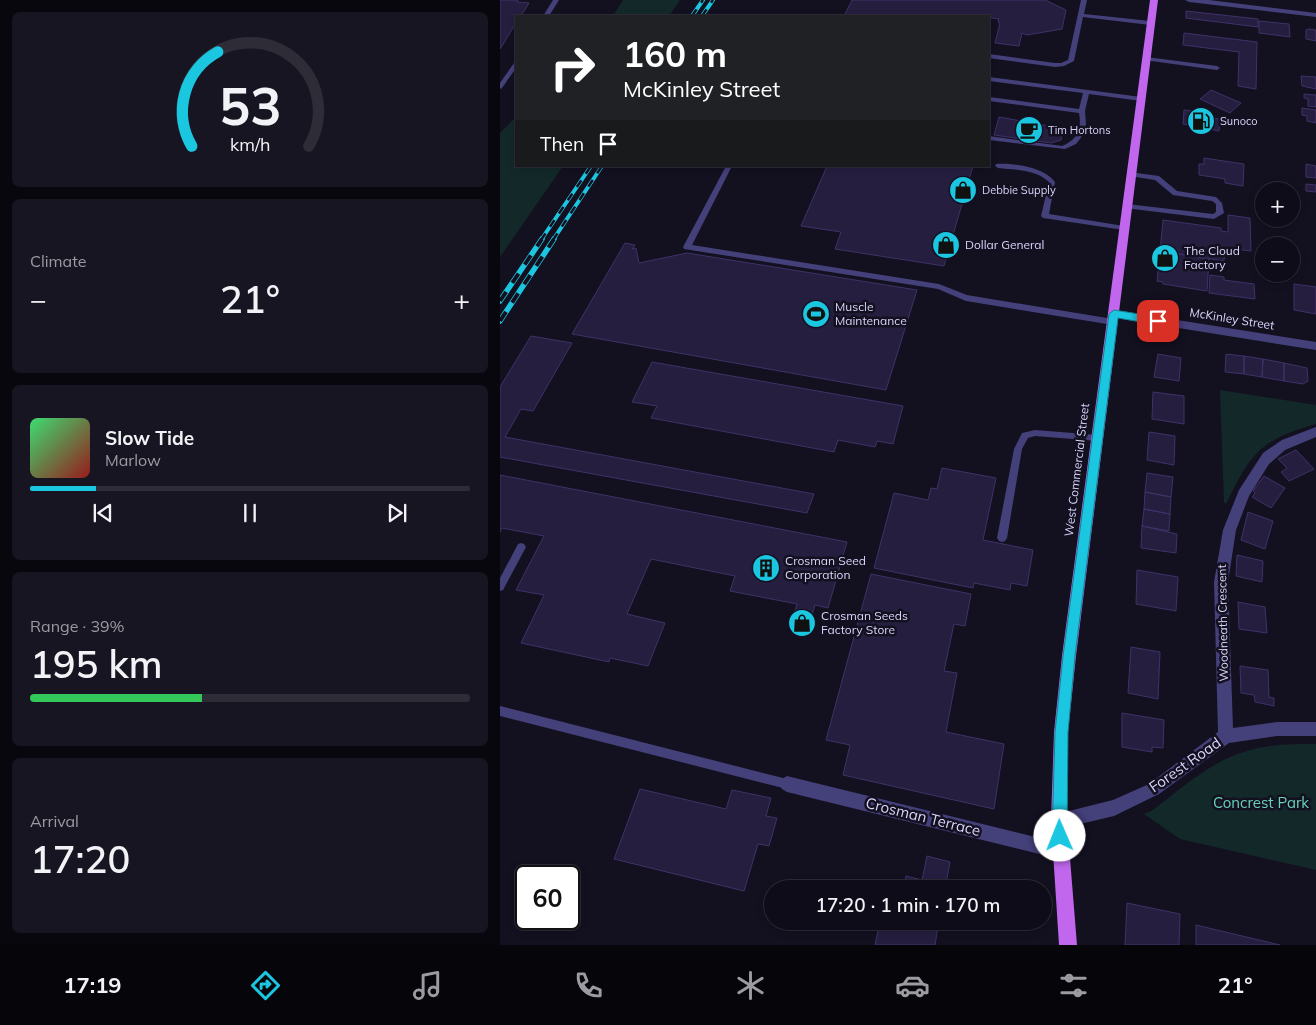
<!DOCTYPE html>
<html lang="en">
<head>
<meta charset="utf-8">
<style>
	body { margin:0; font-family:Mulish,sans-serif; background:#171521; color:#f1f3f6; height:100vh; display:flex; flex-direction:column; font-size:19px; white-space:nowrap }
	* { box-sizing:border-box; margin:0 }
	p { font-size:16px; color:#9b9ba2 }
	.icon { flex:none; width:28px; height:28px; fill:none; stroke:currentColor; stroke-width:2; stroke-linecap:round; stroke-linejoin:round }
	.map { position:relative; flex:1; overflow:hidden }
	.sheet { display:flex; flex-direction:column; gap:12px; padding:12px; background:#08070d; width:500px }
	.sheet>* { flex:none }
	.top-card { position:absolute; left:15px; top:15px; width:475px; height:152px; border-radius:0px; box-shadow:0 2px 8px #0003,0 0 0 1px #2e2c37; background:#202124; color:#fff; overflow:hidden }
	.tools { position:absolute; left:755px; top:182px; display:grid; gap:10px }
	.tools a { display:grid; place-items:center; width:45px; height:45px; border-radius:50%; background:#0e0c18; box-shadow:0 2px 8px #0003,0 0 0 1px #2e2c37; font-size:25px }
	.speed { position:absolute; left:15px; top:865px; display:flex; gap:10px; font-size:25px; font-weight:700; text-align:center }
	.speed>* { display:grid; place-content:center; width:65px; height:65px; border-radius:50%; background:#0e0c18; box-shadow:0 2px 8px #0003,0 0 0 1px #2e2c37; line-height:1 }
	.speed .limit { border:2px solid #111; border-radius:8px; background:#fff; color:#111 }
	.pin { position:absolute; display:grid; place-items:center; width:42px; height:42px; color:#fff; margin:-21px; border-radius:10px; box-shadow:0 2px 8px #0006 }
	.me { position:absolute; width:55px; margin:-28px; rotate:359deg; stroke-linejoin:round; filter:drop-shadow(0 0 4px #0008) }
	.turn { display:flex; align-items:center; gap:18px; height:105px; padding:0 25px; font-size:22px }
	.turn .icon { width:65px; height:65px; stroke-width:2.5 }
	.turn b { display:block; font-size:35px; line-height:42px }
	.then { display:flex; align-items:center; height:48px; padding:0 25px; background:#0003; gap:10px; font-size:19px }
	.big { font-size:38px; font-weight:600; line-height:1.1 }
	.sheet .card { flex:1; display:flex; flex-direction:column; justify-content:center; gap:8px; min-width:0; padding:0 18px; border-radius:8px; background:#171521 }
	.sheet .dial { align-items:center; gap:0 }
	.dial svg { height:130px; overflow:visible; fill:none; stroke:#2e2c37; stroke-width:7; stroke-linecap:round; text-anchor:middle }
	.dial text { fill:#f1f3f6; stroke:none }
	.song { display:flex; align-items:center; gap:15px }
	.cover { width:60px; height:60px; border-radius:8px; background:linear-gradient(135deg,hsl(140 70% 55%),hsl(0 70% 35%)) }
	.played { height:5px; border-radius:2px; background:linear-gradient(90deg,#1ac6e0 15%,#2e2c37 15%) }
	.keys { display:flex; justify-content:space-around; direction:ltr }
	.heat { display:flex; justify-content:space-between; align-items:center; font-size:28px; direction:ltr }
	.charge { height:8px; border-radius:4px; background:linear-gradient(90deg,#34c759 39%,#2e2c37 0) }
	.trip { position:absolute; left:264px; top:880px; width:288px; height:50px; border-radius:25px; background:#0e0c18; box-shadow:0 2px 8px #0003,0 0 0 1px #2e2c37; font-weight:600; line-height:50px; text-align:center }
	.tab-bar { display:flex; height:80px; justify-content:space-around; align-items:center; background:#06050a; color:#9b9ba2 }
	.tab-bar .icon { width:35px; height:35px }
	.tab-bar .selected { color:#1ac6e0 }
	.tab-bar b { font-size:22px; color:#f1f3f6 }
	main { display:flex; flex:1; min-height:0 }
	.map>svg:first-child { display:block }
	.green { fill:#132929 }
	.building { fill:#261e3f; stroke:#3f3268 }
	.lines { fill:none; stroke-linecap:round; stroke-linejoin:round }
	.service { fill:#44407a; fill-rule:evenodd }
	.minor { fill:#44407a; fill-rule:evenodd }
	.primary { fill:#c067ee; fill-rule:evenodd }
	.rail-far1-casing { stroke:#1ac6e0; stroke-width:4 }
	.rail-casing { stroke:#1ac6e0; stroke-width:5.5 }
	.rail-far1 { stroke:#131020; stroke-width:2.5; stroke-dasharray:8; stroke-linecap:butt }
	.rail { stroke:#131020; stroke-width:4; stroke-dasharray:11; stroke-linecap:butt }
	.route { fill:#1ac6e0; stroke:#118192 }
	.labels { text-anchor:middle; stroke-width:5; stroke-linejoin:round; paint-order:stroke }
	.far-poi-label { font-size:11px; fill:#d9d4fa; stroke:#131020; text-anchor:start }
	.poi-label { font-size:12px; fill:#d9d4fa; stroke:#131020; text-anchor:start }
	.street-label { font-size:12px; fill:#d9d4fa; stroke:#131020 }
	.near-street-label { font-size:15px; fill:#d9d4fa; stroke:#131020 }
	.near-park-label { font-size:15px; fill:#68d1bb; stroke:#131020 }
</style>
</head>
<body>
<main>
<section class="sheet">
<div class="card dial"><svg viewBox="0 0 100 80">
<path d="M14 69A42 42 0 1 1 86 69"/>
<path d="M14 69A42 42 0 0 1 30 11" stroke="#1ac6e0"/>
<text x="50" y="56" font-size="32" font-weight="700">53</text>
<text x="50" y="72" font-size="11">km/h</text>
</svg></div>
<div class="card"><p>Climate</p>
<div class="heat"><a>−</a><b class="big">21°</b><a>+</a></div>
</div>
<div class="card">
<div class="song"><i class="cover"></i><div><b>Slow Tide</b><p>Marlow</p></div></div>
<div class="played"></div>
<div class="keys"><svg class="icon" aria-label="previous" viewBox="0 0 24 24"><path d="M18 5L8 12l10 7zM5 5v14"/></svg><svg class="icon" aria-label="pause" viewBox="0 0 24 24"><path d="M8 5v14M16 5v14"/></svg><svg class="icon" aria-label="next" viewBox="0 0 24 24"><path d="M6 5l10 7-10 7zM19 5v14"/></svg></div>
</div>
<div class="card"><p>Range · 39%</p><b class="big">195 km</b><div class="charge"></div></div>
<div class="card"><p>Arrival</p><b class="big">17:20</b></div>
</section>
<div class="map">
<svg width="816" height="945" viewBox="0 0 816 945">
	<rect width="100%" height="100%" fill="#131020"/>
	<path class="green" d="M123,0H180L169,16H113Z
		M16,117V166H63L0,257V133Z
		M720,390L816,405V424C760,440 751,453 726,504L724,502Z
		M816,744V870L680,839L644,814L653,810C682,788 711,761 747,751C769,744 793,744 816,744Z"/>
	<path class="building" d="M0,0H18L17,2L29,3L21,16H16V23L0,49Z
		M352,0H545L566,10L562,29L527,35L522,33L519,46L495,43L500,23L498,22L499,19L470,15L344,16Z
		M686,11L758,19V27L686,18Z
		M759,21L789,24L790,37L759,33Z
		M809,29L816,30V41L806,39V30Z
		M684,33L757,42L756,89L738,86L739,52L683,45Z
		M801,76L816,77V89L802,86Z
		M711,90L741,103L730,113L700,99Z
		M804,94L816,95V107L808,106V99L804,98Z
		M802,108L816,110V123L807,121V116L802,115Z
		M684,110L702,112V117L720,119L719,131L683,124Z
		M499,117L560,128L563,131L561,140L551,143L494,135Z
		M704,158L744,164L743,186L725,183V179L699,175V164H704Z
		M806,164L816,166V178L806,177Z
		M327,166H473L444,266L335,249L341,232L301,226Z
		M806,184L816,185V192L806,191Z
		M728,215L750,218L751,251L725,248L724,261L660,251L663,220L721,228V231L728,232Z
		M125,243L135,245L132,249L136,248L139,263L187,253L417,290L386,390L72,334Z
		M660,251L709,259L707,291L663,284V282L657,281Z
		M710,275L724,277V280L754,284L755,299L709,293Z
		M794,284L816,287V314L794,310Z
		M31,336L72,343L33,411L21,409L5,437L314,494L307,513L0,457V387Z
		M658,354L681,358L679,381L654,377Z
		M726,354L744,356V374L725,372Z
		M744,356L763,359L762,377L744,374Z
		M763,359L784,363V381L762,377Z
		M152,362L403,406L393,444L377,441L375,447L338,440L334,452L151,418L157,406L132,402Z
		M784,363L807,368L808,381L803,384L784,381Z
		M653,392L684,396V424L652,419Z
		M649,432L675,436L674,465L647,460Z
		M796,450L814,469L789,481L781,472L787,468L778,459Z
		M442,468L496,478L483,540L533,550L527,586L511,583L510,590L474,583L473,588L374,568L394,493L428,500L431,488L437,489Z
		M647,473L673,477L671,497L645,492Z
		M0,475L347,542L328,608L315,605L308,628L291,624L297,604L230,591L235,576L151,559L127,614L165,623L148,666L110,658L109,662L21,643L44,595L16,590L44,536L2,528L0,532Z
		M764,476L785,488L771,508L752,497L755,493L753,491Z
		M645,492L671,497L670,514L644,509Z
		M644,509L670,514L669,531L642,526Z
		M748,512L773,521L765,549L741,540Z
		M642,526L677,534L676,553L641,548Z
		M737,555L763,561L762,582L736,576Z
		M637,570L678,577L676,611L636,604Z
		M371,574L471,594L465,626L454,624L444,671L457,673L446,732L504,744L494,809L343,775L350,745L326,740Z
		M738,602L765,607L767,633L739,629Z
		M631,647L660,652L658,699L628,693Z
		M740,666L768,670L769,697L774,698V706L755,702L754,695L741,693Z
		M622,713L664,720L663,748L652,747V752L622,747Z
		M140,789L226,809L232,790L271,798L266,816L277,818L269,846L258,844L244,891L114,859Z
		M427,856L450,862L445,889H403L406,876L422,880Z
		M627,903L680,914L679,945H625Z
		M380,921H439L435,945H375Z
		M696,925L780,945H696Z"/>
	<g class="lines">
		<path class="service" d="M53,0H59L49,16H43Z
			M581,0H587L584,14L650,21L653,23L650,25L583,17L574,61L564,66L555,67L489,58V54L555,63H561L568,60Z
			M646,57L717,66L720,68L717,70L644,60L643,59Z
			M16,62V68L2,88L0,89V83L14,63Z
			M489,77L641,97L644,99L641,101L589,94L585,111L586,124L584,134L576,144L565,149L489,140V136L562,146C578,140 582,128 579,113L489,101V97L579,109L583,93L489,81Z
			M496,164C514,163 544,167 555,182L549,214L624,226L628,228L624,230L543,218L541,216L549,182C536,169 515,170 498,168L495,166Z
			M226,166H232L192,245L439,284L467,295L613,319L617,322L613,325L466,301L438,289L184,249L183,247Z
			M629,172L659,176L677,191L716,197L722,203L724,213L714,219L625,208V204H627L713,214L716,212V204L712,201L673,195L655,180L629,176Z
			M535,430L598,435L601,436L602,438L601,440L598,441L535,436L528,438L522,449L507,538L505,541L502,542L499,541L497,538L514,449L522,433Z
			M21,543L24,544L26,547L3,590L0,591V578L18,544Z
			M0,706L287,779L291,780L292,784L291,788L287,789L0,716Z"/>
		<path class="minor" d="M685,0H709L816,13V17L689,2Z
			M614,310L816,342V350L610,317L609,314Z
			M816,427V437L785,450L769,464L749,496L736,530L728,582L733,728L777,722H816V736H777L729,743L659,794L614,816L559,829L553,827L551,821L553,815L613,800L649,784L718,732L714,582L723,530L739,490L763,453L782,440Z
			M287,776L560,843L566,845L568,851L566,857L560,859L287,792L282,789L279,784L282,779Z"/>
		<path class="primary" d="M650,0H658L576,656L568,732L567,821L577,945H559L551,821L554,732L562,656Z"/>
		<g class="rail-far1-casing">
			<path id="rail-far1" d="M192,16L203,0
				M202,16L213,0
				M41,240L91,166
				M53,240L102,166"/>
		</g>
		<g class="rail-casing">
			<path id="rail" d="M0,301L42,239
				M0,321L54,239"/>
		</g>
		<use href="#rail-far1" class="rail-far1"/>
		<use href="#rail" class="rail"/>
	</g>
	<path class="route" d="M614,310L658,317L663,321L658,325L618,318L575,656L568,732L567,836L565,841L560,843L554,841L552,836L555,732L563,656L609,314Z"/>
	<defs>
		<g id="fuel-disc" transform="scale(1.4375)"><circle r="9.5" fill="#1ac6e0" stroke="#131020"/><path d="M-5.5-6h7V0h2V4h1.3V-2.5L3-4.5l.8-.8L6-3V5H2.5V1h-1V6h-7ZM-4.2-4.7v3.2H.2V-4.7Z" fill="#111"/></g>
		<g id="cafe-disc" transform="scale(1.4375)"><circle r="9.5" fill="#1ac6e0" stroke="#131020"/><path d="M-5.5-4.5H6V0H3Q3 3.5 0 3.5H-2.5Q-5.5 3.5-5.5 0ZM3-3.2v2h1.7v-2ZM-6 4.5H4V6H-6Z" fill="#111"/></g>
		<g id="shop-disc" transform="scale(1.4375)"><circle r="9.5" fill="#1ac6e0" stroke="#131020"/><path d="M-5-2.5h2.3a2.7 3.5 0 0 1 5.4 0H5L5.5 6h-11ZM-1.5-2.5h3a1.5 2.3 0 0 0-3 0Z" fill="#111"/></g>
		<g id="stadium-disc" transform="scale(1.4375)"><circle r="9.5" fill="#1ac6e0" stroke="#131020"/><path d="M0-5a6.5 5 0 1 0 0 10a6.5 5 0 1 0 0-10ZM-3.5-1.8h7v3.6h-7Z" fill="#111"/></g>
		<g id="building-disc" transform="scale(1.4375)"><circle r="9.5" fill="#1ac6e0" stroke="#131020"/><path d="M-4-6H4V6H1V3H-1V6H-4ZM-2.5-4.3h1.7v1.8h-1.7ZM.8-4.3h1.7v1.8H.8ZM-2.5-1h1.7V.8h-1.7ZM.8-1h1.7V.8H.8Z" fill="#111"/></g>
	</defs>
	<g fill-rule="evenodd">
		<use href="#fuel-disc" x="701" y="121"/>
		<use href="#cafe-disc" x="529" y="130"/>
		<use href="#shop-disc" x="463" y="190"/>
		<use href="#shop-disc" x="446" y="245"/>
		<use href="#shop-disc" x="665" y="258"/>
		<use href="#stadium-disc" x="316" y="314"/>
		<use href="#building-disc" x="266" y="568"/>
		<use href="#shop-disc" x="302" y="623"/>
	</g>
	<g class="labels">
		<g class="far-poi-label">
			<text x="720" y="125">Sunoco</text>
			<text x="548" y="134">Tim Hortons</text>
			<text x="482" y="194">Debbie Supply</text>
		</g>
		<g class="poi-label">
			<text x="465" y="249">Dollar General</text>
			<text x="684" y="255">The Cloud<tspan x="684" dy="14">Factory</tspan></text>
			<text x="335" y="311">Muscle<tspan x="335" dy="14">Maintenance</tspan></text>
			<text x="285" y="565">Crosman Seed<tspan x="285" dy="14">Corporation</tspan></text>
			<text x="321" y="620">Crosman Seeds<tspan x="321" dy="14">Factory Store</tspan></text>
		</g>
		<g class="street-label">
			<text transform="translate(732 319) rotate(9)" y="4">McKinley Street</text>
			<text transform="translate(577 470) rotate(-83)" y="4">West Commercial Street</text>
			<text transform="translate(723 623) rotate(-91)" y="4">Woodneath Crescent</text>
		</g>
		<g class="near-street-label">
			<text transform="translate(685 765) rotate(-35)" y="5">Forest Road</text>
			<text transform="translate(423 817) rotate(14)" y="5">Crosman Terrace</text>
		</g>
		<g class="near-park-label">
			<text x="761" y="808">Concrest Park</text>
		</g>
	</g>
</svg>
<div class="tools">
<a>+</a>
<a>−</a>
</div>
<div class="speed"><div class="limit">60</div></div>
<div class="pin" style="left:658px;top:321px;background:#d93025"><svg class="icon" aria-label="arrive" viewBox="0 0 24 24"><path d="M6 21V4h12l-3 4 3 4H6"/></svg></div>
<svg class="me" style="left:560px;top:836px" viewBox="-20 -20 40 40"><circle r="19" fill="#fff"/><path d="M0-13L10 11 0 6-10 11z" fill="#1ac6e0"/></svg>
<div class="trip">17:20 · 1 min · 170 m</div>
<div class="top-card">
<div class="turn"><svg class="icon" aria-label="right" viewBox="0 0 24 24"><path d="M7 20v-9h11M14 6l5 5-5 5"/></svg><div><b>160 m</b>McKinley Street</div></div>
<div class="then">Then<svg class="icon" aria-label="arrive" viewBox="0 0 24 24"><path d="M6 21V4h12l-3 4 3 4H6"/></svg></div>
</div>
</div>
</main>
<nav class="tab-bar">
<b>17:19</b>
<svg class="icon selected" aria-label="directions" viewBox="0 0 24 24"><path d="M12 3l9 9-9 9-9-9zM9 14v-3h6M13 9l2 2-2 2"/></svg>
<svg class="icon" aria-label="music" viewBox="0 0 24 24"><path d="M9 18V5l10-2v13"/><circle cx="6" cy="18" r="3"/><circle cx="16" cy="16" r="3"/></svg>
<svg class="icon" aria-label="phone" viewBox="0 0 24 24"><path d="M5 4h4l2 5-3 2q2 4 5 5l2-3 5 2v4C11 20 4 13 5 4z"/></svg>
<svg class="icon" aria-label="climate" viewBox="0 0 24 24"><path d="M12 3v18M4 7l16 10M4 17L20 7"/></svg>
<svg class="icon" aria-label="car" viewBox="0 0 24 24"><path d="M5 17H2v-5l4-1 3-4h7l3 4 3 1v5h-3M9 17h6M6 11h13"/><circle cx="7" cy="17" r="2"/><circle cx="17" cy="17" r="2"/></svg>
<svg class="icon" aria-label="filters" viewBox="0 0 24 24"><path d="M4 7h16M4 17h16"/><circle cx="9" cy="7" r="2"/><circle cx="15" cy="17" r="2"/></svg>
<b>21°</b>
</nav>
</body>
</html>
